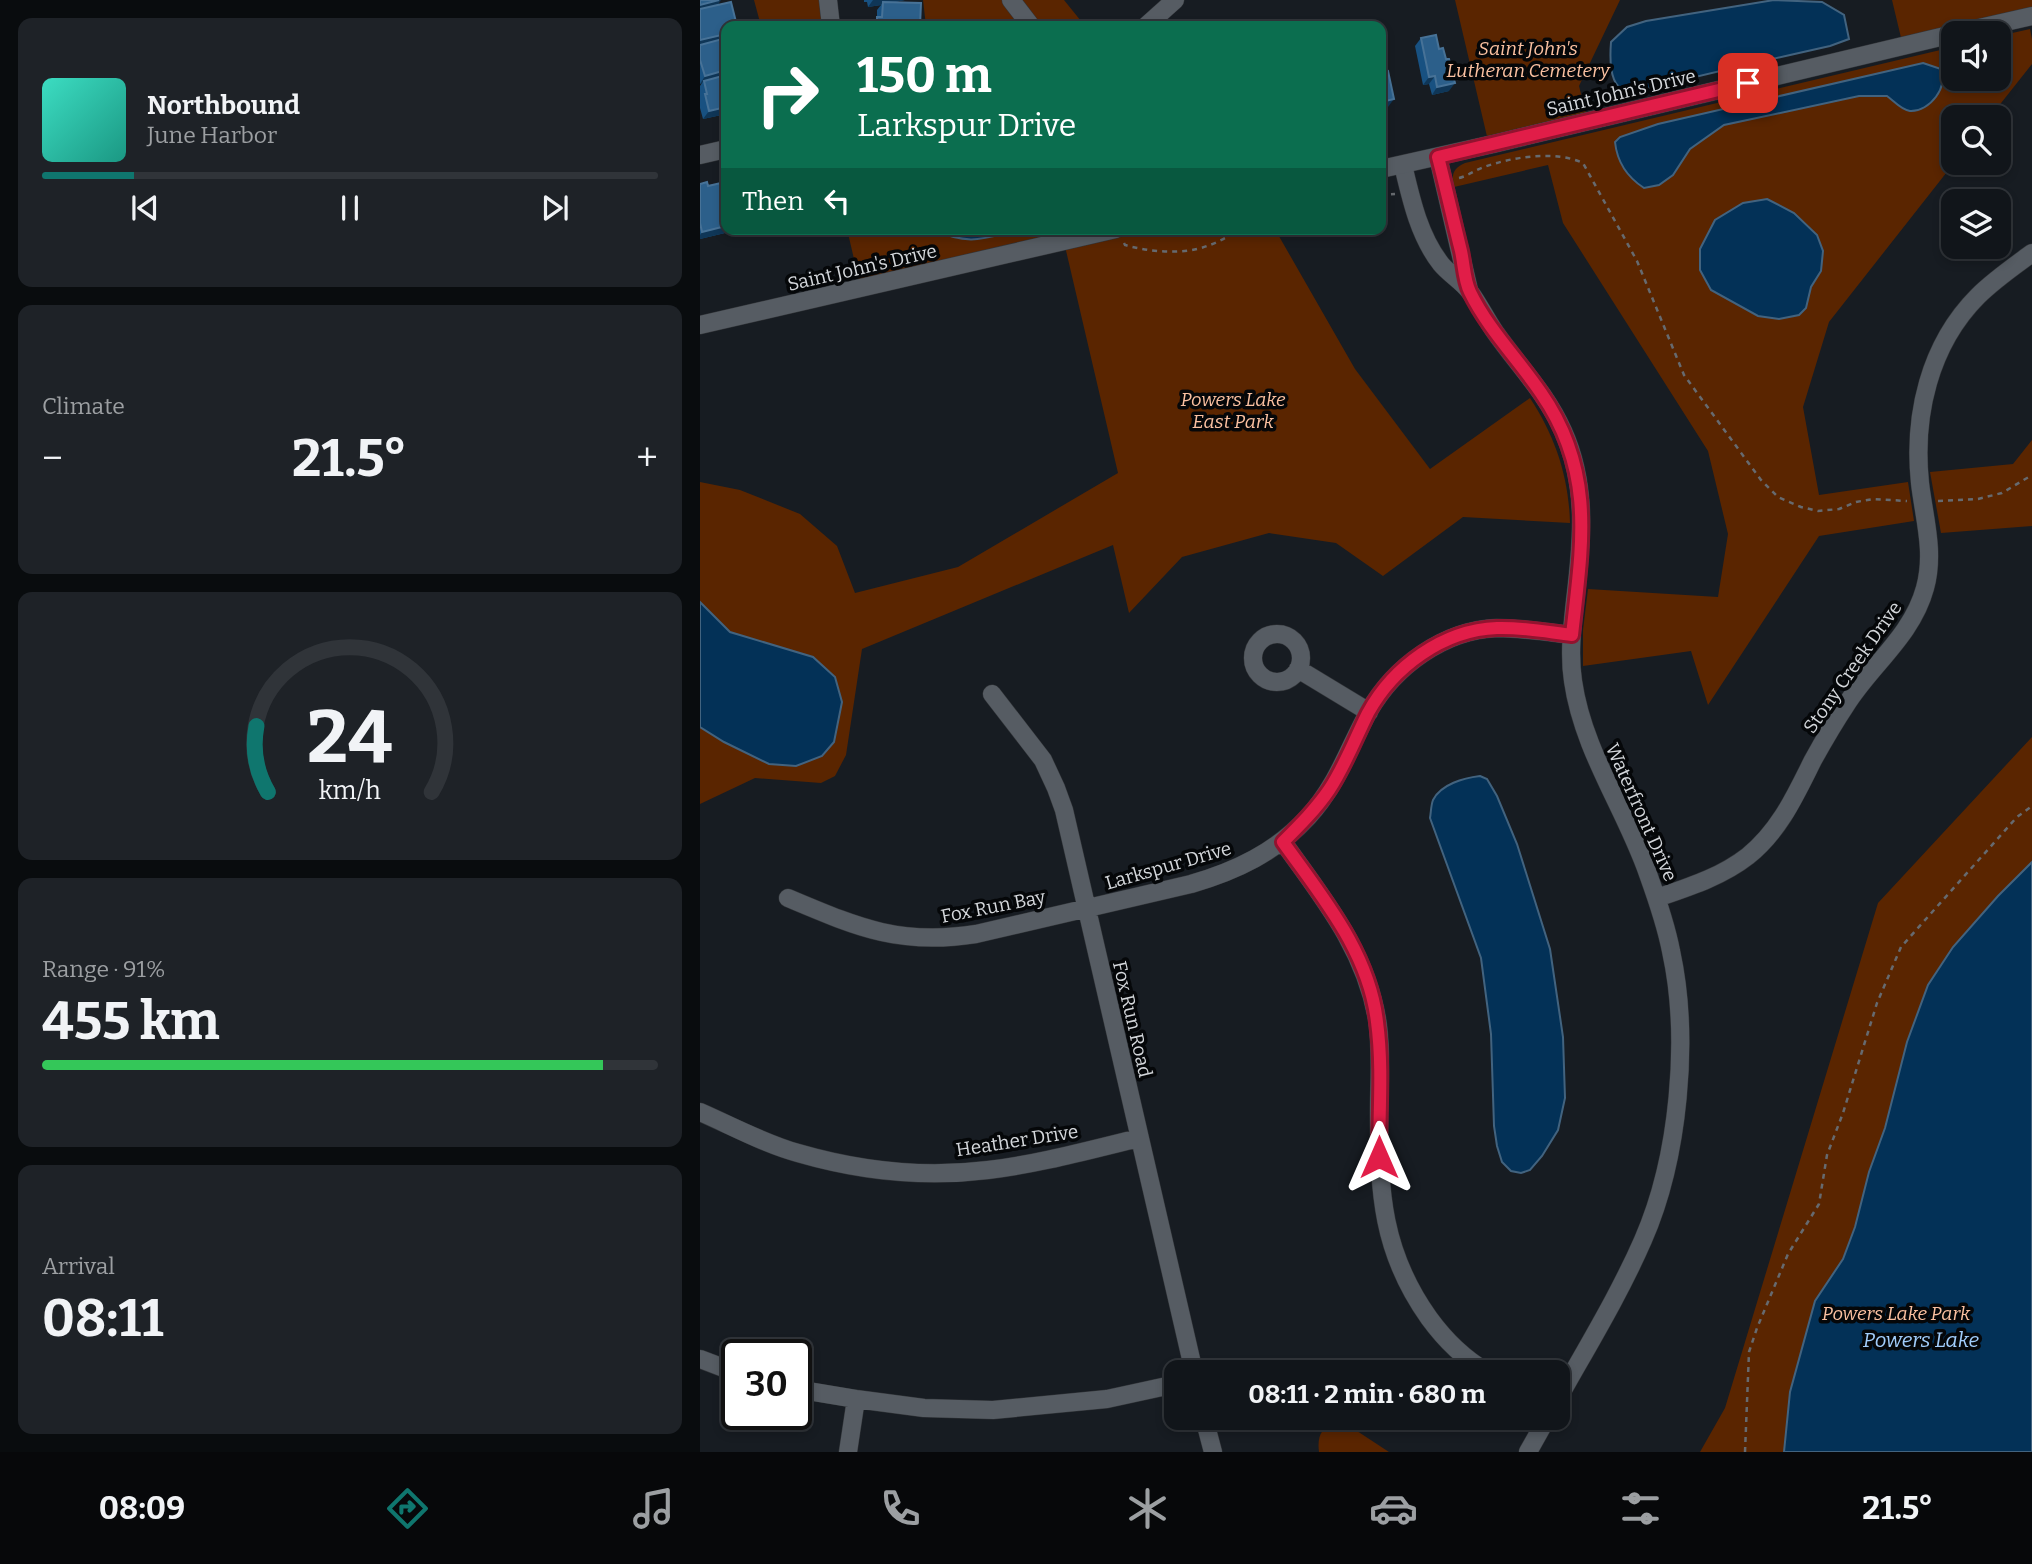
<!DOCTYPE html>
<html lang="en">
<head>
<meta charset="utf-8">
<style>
	body { margin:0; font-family:Bitter,serif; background:#1e2227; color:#f1f3f6; height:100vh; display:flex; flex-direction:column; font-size:26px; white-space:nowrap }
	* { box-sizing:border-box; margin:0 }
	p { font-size:23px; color:#9c9fa2 }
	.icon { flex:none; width:38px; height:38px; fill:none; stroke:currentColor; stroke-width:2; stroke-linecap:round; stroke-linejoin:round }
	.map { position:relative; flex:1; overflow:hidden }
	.panel { display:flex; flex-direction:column; gap:18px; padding:18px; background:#090c0e; width:700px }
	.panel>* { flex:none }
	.guide { position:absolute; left:21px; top:21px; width:665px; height:214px; border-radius:14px; box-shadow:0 4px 10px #0003,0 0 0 2px #303439; background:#0b6e4f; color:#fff; overflow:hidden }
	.fabs { position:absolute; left:1241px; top:21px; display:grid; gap:14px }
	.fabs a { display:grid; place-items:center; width:70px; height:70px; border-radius:14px; background:#11151a; box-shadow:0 4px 10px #0003,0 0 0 2px #303439; font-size:35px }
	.speed { position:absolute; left:21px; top:1339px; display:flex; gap:14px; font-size:35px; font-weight:700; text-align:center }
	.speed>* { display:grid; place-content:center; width:91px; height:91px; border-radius:50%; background:#11151a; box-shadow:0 4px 10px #0003,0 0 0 2px #303439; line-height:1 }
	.speed .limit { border:4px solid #111; border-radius:10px; background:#fff; color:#111 }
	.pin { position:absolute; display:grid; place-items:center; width:60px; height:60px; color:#fff; margin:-30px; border-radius:14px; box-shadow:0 4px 10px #0006 }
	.me { position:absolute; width:77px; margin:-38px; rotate:0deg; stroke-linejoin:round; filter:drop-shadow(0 0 5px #0008) }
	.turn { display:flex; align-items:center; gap:24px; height:147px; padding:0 21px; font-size:32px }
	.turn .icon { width:91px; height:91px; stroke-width:2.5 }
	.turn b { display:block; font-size:49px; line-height:60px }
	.then { display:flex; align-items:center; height:66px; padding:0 21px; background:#0003; gap:14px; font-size:26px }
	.big { font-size:52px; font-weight:700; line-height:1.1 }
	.panel .card { flex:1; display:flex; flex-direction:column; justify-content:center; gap:10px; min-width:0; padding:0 24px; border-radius:14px; background:#1e2227 }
	.panel .dial { align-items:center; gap:0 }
	.dial svg { height:182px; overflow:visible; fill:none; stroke:#303439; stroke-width:7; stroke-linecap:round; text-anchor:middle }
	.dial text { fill:#f1f3f6; stroke:none }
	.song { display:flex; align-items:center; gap:21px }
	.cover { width:84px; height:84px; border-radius:10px; background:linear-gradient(135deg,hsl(170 70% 55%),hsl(170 70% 35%)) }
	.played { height:7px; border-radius:4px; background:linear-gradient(90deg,#0f766e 15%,#303439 15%) }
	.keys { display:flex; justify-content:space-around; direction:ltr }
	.heat { display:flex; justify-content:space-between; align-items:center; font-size:38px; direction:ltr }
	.charge { height:10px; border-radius:5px; background:linear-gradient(90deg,#34c759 91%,#303439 0) }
	.trip { position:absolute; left:464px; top:1360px; width:406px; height:70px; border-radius:14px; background:#11151a; box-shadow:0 4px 10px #0003,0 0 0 2px #303439; font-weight:700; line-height:70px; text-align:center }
	.dock { display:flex; height:112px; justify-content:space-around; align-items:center; background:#07080a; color:#9c9fa2 }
	.dock .icon { width:49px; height:49px }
	.dock .selected { color:#0f766e }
	.dock b { font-size:32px; color:#f1f3f6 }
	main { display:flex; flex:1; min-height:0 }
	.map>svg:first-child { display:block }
	.green { fill:#5a2500 }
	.water { fill:#033157; stroke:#42637f; stroke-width:2 }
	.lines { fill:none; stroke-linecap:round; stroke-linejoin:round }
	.minor-casing { stroke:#323539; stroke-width:19 }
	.tertiary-casing { stroke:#323539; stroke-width:19 }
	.path { stroke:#666a6f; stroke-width:2.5; stroke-dasharray:5 5; stroke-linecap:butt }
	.minor { stroke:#565c63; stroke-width:18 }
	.tertiary { stroke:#565c63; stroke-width:18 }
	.wall { fill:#185181 }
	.shaded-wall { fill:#0f3657 }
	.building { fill:#2c5f8a; stroke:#477297; stroke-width:2 }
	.route-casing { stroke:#92132f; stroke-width:18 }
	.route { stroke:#e11d48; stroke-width:12 }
	.labels { text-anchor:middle; stroke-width:7; stroke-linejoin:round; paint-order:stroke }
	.park-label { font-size:19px; font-style:italic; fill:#fbc1a1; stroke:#050709 }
	.street-label { font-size:19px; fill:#d4d7db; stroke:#050709 }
	.water-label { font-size:21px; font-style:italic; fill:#a1cdfb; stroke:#050709 }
</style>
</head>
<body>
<main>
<section class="panel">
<div class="card">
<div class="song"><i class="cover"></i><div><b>Northbound</b><p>June Harbor</p></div></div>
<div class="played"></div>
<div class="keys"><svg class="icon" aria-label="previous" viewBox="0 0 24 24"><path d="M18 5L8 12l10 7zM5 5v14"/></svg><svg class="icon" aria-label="pause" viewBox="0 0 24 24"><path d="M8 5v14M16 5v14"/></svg><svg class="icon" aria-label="next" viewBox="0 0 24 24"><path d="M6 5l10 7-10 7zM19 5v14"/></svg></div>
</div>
<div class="card"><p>Climate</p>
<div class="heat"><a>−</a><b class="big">21.5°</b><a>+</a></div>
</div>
<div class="card dial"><svg viewBox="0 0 100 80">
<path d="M14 69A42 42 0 1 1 86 69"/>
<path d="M14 69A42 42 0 0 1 9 40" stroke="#0f766e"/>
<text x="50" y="56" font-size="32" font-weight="700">24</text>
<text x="50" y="72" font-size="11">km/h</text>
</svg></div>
<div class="card"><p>Range · 91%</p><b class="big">455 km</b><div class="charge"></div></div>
<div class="card"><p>Arrival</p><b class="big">08:11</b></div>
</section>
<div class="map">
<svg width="1332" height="1452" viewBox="0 0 1332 1452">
	<rect width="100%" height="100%" fill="#171c22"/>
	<path class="green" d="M54,0H128L131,26H61Z
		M223,0H364L385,26H226Z
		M755,0H920L879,86L888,121L789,145Z
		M1192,0H1332V16L1203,46Z
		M1330,29L1332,39V64L1290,117H1253L1254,163L1129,322L1103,407L1119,495L1208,482L1214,521L1119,536L1008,705L991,651L883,666V630L888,589L1018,597L1028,534L1008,451L863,223L848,165L754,187C751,175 753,168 765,163L1253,47V79H1298L1299,36Z
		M147,229H580L576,231L655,369L730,469L830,398C855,436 869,477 870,523L763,517L683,576L636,543L569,533L482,557L429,613L413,545L162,649L146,755L135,776L121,783L55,778L0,804V482L40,490L100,514L137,546L155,593L258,567L418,473L364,242L161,289Z
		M1332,440V526L1241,533L1230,472L1313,464Z
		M1332,737V1452H1000L1025,1408L1178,903Z
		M637,1423L654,1429L689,1452H619C617,1437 621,1426 637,1423Z"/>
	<path class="water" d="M1074,0L1122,2L1144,15L1149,39L1130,46C1081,57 1032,68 983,80C971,82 935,93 925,90C908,86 910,55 911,42L927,27L946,21Z
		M1223,63L1241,69C1249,86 1230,112 1210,111C1201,110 1194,101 1187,96H1159L1024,125L990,149L973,175L959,185L944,188C927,177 917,161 915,142L920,137L958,124Z
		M1067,199L1094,213L1117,235L1123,251L1121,271L1111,287L1106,308L1099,315L1079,319L1058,316L1011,290L1000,270V249L1015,220L1043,203Z
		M232,229H323C284,238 271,247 232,229Z
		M0,602L30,632L113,657L135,677L142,702L134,742L122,756L96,766L69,764L24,742L0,727Z
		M780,776L787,779L797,796L817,844L850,949L863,1037L865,1098L858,1130L842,1156L830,1170L821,1173L811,1171L802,1162L797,1146L794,1126L791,1034L781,958L730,818C731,812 731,805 733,800C741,784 764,778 780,776Z
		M1332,862V1452H1084L1090,1392L1115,1301L1143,1259L1155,1227L1169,1172L1185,1128L1207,1042L1228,985L1253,947L1298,896Z"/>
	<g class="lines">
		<g class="minor-casing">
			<path id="minor" d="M128,0L131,26
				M446,26L475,0
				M0,155L26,149
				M738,157L769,290
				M703,165C711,199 719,236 741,264C749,274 762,281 770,292C779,304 786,319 795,332C818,365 846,393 863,431C888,486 882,543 875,601C872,628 869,655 873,681C883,751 925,808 948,874C957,899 966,925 971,951C990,1038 979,1158 943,1240C919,1295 887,1347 858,1399
				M553 658a24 24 0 1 1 48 0a24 24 0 1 1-48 0Z
				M598,669L669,712
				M292,694L343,760L356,788L364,810L494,1372
				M583,842C623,898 665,949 677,1019C682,1050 679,1084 679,1115C679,1193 682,1252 729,1318C745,1340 763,1358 787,1372
				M88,898C157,927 199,946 276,934L491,884C536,871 576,852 608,817C637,786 649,747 669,711C695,666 744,630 797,628C822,628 847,632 871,635
				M957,898C989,887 1021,877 1048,856C1080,830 1095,796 1113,760C1123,742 1134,723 1146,705C1171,665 1212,636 1225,588C1235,552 1224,518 1220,483C1213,416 1229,345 1278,296C1294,280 1313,267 1332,253
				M0,1112C32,1126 65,1144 98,1153C160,1171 224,1178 288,1170C339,1164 389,1150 439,1138
				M0,1359L37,1373
				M96,1389L156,1399L224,1408L293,1410L407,1399L476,1384
				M504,1418L513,1452
				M148,1452L156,1399
				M828,1452L847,1418"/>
		</g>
		<g class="tertiary-casing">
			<path id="tertiary" d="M311,0L331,26
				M1257,33L1332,16
				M681,169L793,144L1253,34
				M0,325L416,229"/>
		</g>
		<path class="path" d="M759,178C768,176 775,170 784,167C812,157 855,150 883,163L937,261L984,375L1061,480L1078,497L1101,507L1118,511L1139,509L1156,502L1173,499L1207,501
			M681,195L695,194
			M424,243L425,245C449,252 483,255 507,246C519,242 531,235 542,229
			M1238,501L1278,499L1302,493L1332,475
			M1045,1452L1049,1352L1057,1328L1088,1254L1119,1204L1127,1155L1143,1113L1177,1003L1201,947L1317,817L1332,806"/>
		<use href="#minor" class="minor"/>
		<use href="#tertiary" class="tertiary"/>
	</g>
	<path class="wall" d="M0,0L18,5L26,26V114L3,119L0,108V86L2,83L0,84Z
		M164,0H205L194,2L220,26H171L177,18V10L181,5L168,7L167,2H164Z
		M721,38L749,91L732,95L729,84L723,85L715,46Z
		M0,184L8,186L24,194L26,190V229L25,233L0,239Z"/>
	<path class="shaded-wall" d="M19,0H21L16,8L0,11V5Z
		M173,0H205L183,4V2L181,5L168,7Z
		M26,34V41L0,47V40Z
		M26,70V77L4,81L2,83L0,84L5,76Z
		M735,76L729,84L723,85L729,77Z
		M755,83L749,91L732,95L737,87Z
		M694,99L688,107L681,109V102Z
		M26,107V114L3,119L9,111Z
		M26,226V229H28L25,233L0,239V235L2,232Z"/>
	<path class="building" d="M0,0H19L0,5Z
		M31,2L37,26H26V34L0,40V9Z
		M183,2L221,3L220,26H177V17H182Z
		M736,35L739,49L743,48L746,59H749L755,83L737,87L735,76L729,77L721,38Z
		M26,38V70L5,76L0,60V45Z
		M688,71L694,99L681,102V73Z
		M26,75V107L9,111L5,94H7L4,81Z
		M7,182L8,186L21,183L26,205V226L2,232L0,223V184Z"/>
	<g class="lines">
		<g class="route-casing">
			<path id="route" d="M679,1157C679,1112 683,1066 677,1022C669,952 622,897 583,842C600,825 616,809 629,790C645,766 655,739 668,713C693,667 743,630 797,628C822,627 847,632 872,635C882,545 896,472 841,393C818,359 788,329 770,292C764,280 764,264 761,251C753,219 746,188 738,157L1048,83"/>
		</g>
		<use href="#route" class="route"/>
	</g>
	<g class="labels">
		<g class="park-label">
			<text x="828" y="55">Saint John's<tspan x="828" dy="22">Lutheran Cemetery</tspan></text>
			<text x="533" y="406">Powers Lake<tspan x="533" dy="22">East Park</tspan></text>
			<text x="1196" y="1320">Powers Lake Park</text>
		</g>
		<g class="street-label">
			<text transform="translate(921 92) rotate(-13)" y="7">Saint John's Drive</text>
			<text transform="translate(162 267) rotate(-13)" y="7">Saint John's Drive</text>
			<text transform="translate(1152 667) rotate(-55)" y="7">Stony Creek Drive</text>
			<text transform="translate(942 812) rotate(66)" y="7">Waterfront Drive</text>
			<text transform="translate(468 865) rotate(-16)" y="7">Larkspur Drive</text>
			<text transform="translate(293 906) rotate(-11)" y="7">Fox Run Bay</text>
			<text transform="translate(433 1019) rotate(77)" y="7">Fox Run Road</text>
			<text transform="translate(317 1140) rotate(-9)" y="7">Heather Drive</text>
		</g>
		<g class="water-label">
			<text x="1221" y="1347">Powers Lake</text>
		</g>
	</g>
</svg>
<div class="fabs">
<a><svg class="icon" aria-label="sound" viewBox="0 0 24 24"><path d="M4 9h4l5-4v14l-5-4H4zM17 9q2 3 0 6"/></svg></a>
<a><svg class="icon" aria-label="search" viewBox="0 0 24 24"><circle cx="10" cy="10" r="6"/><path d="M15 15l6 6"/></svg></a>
<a><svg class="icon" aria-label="layers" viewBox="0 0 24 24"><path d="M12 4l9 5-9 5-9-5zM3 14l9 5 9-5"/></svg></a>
</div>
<div class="speed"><div class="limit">30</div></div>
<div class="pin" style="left:1048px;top:83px;background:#d93025"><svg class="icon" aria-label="arrive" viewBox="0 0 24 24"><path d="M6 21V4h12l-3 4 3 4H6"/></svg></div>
<svg class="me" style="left:679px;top:1157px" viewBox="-20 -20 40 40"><path d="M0-17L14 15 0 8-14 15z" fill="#e11d48" stroke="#fff" stroke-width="4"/></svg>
<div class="trip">08:11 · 2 min · 680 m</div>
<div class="guide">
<div class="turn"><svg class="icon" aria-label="right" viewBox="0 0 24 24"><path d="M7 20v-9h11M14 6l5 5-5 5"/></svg><div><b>150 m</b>Larkspur Drive</div></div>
<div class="then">Then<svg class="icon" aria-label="left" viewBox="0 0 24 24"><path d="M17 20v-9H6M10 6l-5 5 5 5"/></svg></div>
</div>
</div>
</main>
<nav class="dock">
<b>08:09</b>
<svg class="icon selected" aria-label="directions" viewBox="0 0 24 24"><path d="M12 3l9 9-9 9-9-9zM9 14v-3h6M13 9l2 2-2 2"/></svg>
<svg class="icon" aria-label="music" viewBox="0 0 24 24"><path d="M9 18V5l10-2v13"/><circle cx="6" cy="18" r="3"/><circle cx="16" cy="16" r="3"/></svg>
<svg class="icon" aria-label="phone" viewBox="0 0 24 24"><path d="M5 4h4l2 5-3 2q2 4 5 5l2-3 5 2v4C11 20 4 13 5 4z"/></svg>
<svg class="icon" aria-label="climate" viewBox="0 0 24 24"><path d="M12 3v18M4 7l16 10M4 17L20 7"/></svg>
<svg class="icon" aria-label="car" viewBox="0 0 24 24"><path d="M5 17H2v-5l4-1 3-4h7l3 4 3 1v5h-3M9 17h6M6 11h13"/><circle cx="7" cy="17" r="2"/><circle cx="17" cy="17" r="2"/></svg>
<svg class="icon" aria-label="filters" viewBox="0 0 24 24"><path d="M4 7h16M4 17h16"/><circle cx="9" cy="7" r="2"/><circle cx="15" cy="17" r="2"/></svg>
<b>21.5°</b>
</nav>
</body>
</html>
